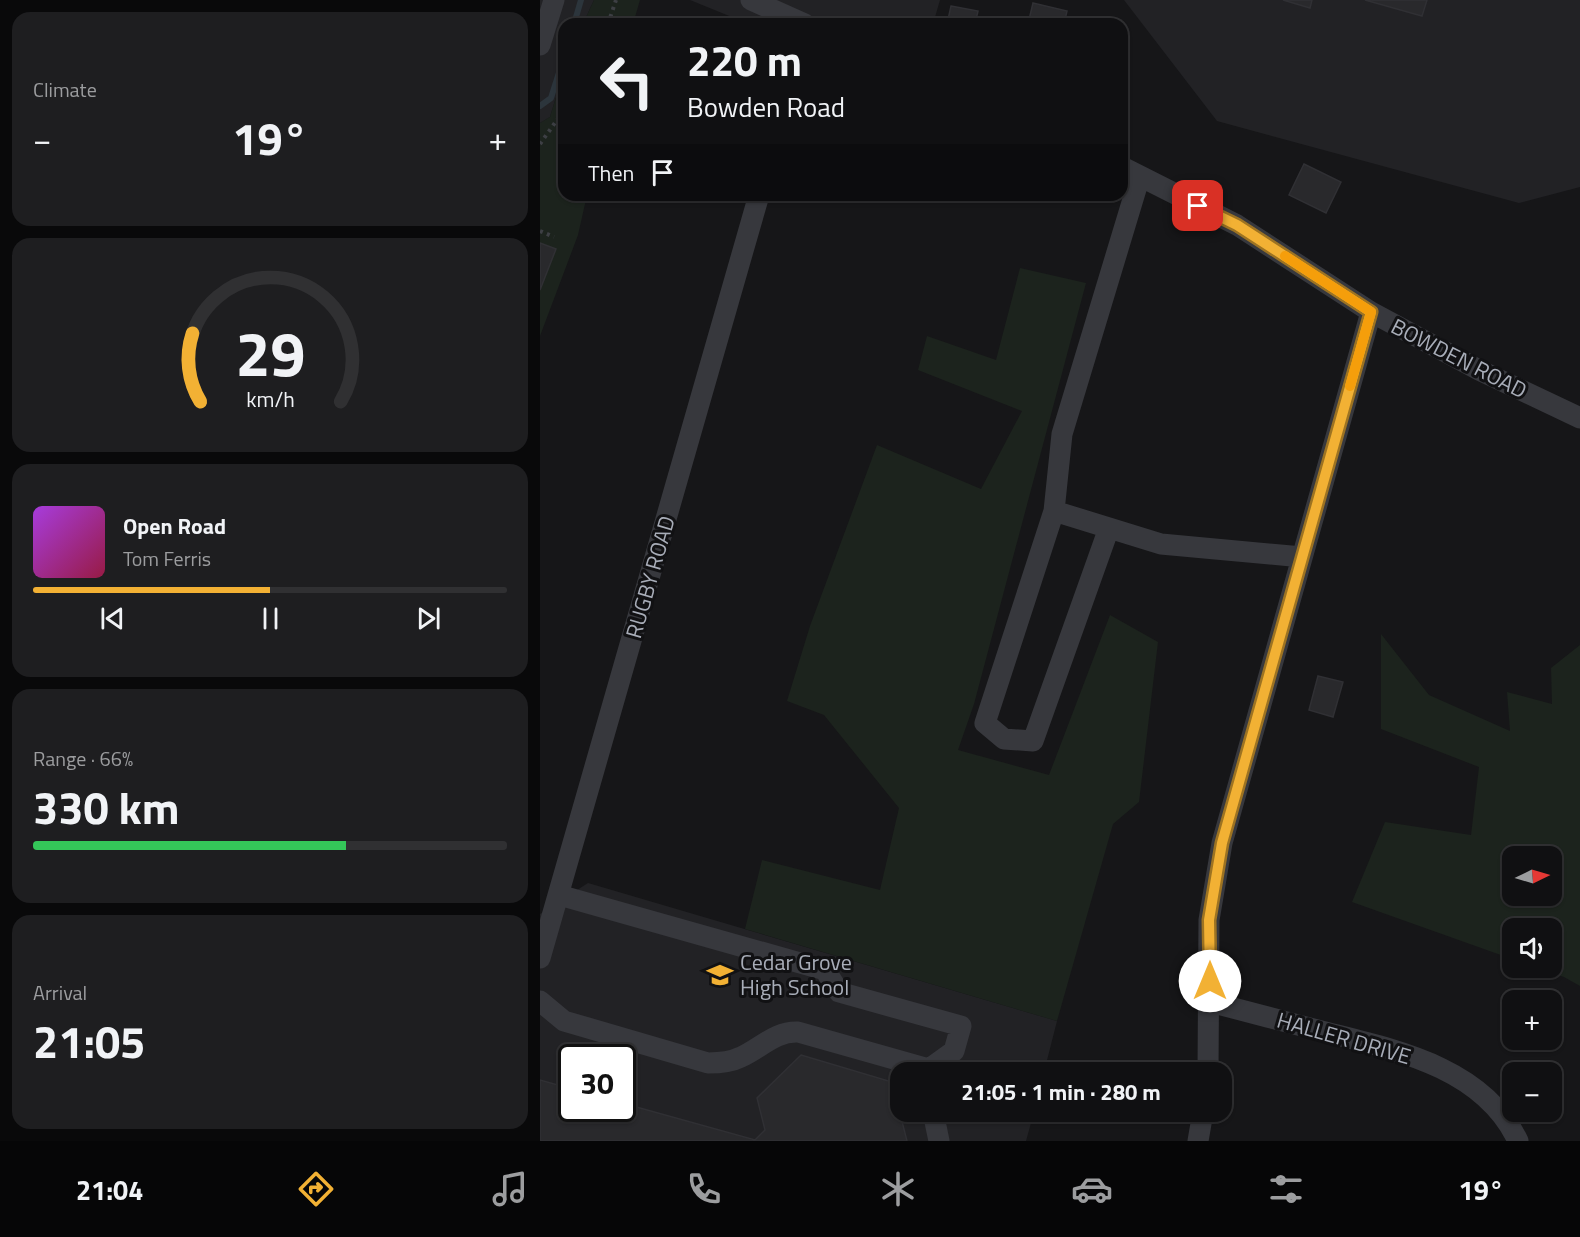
<!DOCTYPE html>
<html lang="en">
<head>
<meta charset="utf-8">
<style>
	body { margin:0; font-family:"Titillium Web",sans-serif; background:#1e1e20; color:#f1f3f6; height:100vh; display:flex; flex-direction:column; font-size:22px; white-space:nowrap }
	* { box-sizing:border-box; margin:0 }
	p { font-size:20px; color:#9c9d9f }
	.icon { flex:none; width:33px; height:33px; fill:none; stroke:currentColor; stroke-width:2; stroke-linecap:round; stroke-linejoin:round }
	.map { position:relative; flex:1; overflow:hidden }
	.sheet { display:flex; flex-direction:column; gap:12px; padding:12px; background:#09090a; width:540px }
	.sheet>* { flex:none }
	.banner { position:absolute; left:18px; top:18px; width:570px; height:183px; border-radius:18px; box-shadow:0 2px 4px #0004,0 0 0 2px #303032; background:#101012; color:#f1f3f6; overflow:hidden }
	.needle { width:39px; rotate:85deg }
	.tools { position:absolute; left:962px; top:846px; display:grid; gap:12px }
	.tools a { display:grid; place-items:center; width:60px; height:60px; border-radius:12px; background:#101012; box-shadow:0 2px 4px #0004,0 0 0 2px #303032; font-size:30px }
	.speed { position:absolute; left:18px; top:1044px; display:flex; gap:12px; font-size:30px; font-weight:700; text-align:center }
	.speed>* { display:grid; place-content:center; width:78px; height:78px; border-radius:50%; background:#101012; box-shadow:0 2px 4px #0004,0 0 0 2px #303032; line-height:1 }
	.speed .limit { border:3px solid #111; border-radius:9px; background:#fff; color:#111 }
	.pin { position:absolute; display:grid; place-items:center; width:51px; height:51px; color:#fff; margin:-26px; border-radius:12px; box-shadow:0 3px 9px #0006 }
	.me { position:absolute; width:66px; margin:-33px; rotate:0deg; stroke-linejoin:round; filter:drop-shadow(0 0 4px #0008) }
	.turn { display:flex; align-items:center; gap:21px; height:126px; padding:0 30px; font-size:27px }
	.turn .icon { width:78px; height:78px; stroke-width:2.5 }
	.turn b { display:block; font-size:42px; line-height:51px }
	.then { display:flex; align-items:center; height:57px; padding:0 30px; background:#0003; gap:12px; font-size:22px }
	.big { font-size:45px; font-weight:700; line-height:1.1 }
	.sheet .tile { flex:1; display:flex; flex-direction:column; justify-content:center; gap:9px; min-width:0; padding:0 21px; border-radius:18px; background:#1e1e20 }
	.sheet .dial { align-items:center; gap:0 }
	.dial svg { height:156px; overflow:visible; fill:none; stroke:#303032; stroke-width:7; stroke-linecap:round; text-anchor:middle }
	.dial text { fill:#f1f3f6; stroke:none }
	.song { display:flex; align-items:center; gap:18px }
	.cover { width:72px; height:72px; border-radius:9px; background:linear-gradient(135deg,hsl(280 70% 55%),hsl(340 70% 35%)) }
	.played { height:6px; border-radius:3px; background:linear-gradient(90deg,#f2b134 50%,#303032 50%) }
	.keys { display:flex; justify-content:space-around; direction:ltr }
	.heat { display:flex; justify-content:space-between; align-items:center; font-size:33px; direction:ltr }
	.charge { height:9px; border-radius:4px; background:linear-gradient(90deg,#34c759 66%,#303032 0) }
	.trip { position:absolute; left:350px; top:1062px; width:342px; height:60px; border-radius:18px; background:#101012; box-shadow:0 2px 4px #0004,0 0 0 2px #303032; font-weight:700; line-height:60px; text-align:center }
	.dock { display:flex; height:96px; justify-content:space-around; align-items:center; background:#060607; color:#9c9d9f }
	.dock .icon { width:42px; height:42px }
	.dock .selected { color:#f2b134 }
	.dock b { font-size:27px; color:#f1f3f6 }
	main { display:flex; flex:1; min-height:0 }
	.map>svg:first-child { display:block }
	.built { fill:#222225; fill-rule:evenodd }
	.green { fill:#1c231d; fill-rule:evenodd }
	.lines { fill:none; stroke-linecap:round; stroke-linejoin:round }
	.stream { stroke:#2c353c; stroke-width:6 }
	.building { fill:#29292c; stroke:#303034; stroke-width:1.5 }
	.path { stroke:#3d3f44; stroke-width:4; stroke-dasharray:3 4.5; stroke-linecap:butt }
	.minor { stroke:#37383d; stroke-width:21 }
	.route-casing { stroke:#9d7322; stroke-width:15 }
	.route { stroke:#f2b134; stroke-width:10 }
	.slow { stroke:#f59e0b; stroke-width:10 }
	.labels { text-anchor:middle; stroke-width:6; stroke-linejoin:round; paint-order:stroke }
	.street-label { font-size:22px; fill:#a8adb8; stroke:#111113 }
	.poi-label { font-size:22px; fill:#a8adb8; stroke:#111113; text-anchor:start }
</style>
</head>
<body>
<main>
<section class="sheet">
<div class="tile"><p>Climate</p>
<div class="heat"><a>−</a><b class="big">19°</b><a>+</a></div>
</div>
<div class="tile dial"><svg viewBox="0 0 100 80">
<path d="M14 69A42 42 0 1 1 86 69"/>
<path d="M14 69A42 42 0 0 1 10 34" stroke="#f2b134"/>
<text x="50" y="56" font-size="32" font-weight="700">29</text>
<text x="50" y="72" font-size="11">km/h</text>
</svg></div>
<div class="tile">
<div class="song"><i class="cover"></i><div><b>Open Road</b><p>Tom Ferris</p></div></div>
<div class="played"></div>
<div class="keys"><svg class="icon" aria-label="previous" viewBox="0 0 24 24"><path d="M18 5L8 12l10 7zM5 5v14"/></svg><svg class="icon" aria-label="pause" viewBox="0 0 24 24"><path d="M8 5v14M16 5v14"/></svg><svg class="icon" aria-label="next" viewBox="0 0 24 24"><path d="M6 5l10 7-10 7zM19 5v14"/></svg></div>
</div>
<div class="tile"><p>Range · 66%</p><b class="big">330 km</b><div class="charge"></div></div>
<div class="tile"><p>Arrival</p><b class="big">21:05</b></div>
</section>
<div class="map">
<svg width="1040" height="1141" viewBox="0 0 1040 1141">
	<rect width="100%" height="100%" fill="#161618"/>
	<path class="built" d="M0,0H54L43,24H24V71L10,117L0,123Z
		M150,0H400L393,24H209Z
		M584,0H1040V187L979,203L677,121Z
		M48,883L517,1021L504,1072H360V1112H494L486,1141H0V914ZM32,1058H82V1108H32Z"/>
	<path class="green" d="M54,0H100L93,24H43Z
		M24,71V195H47L38,235L0,336V123L10,117Z
		M480,268L546,283L434,704L418,750L509,775L570,615L618,642L599,802L573,824L517,1021L205,929L222,860L340,890L359,808L284,715L247,701L270,626L337,445L441,489L482,411L378,370L387,336L456,360Z
		M841,634L889,695L970,731L967,692L1012,704L1011,668L1040,645V986L1024,977L996,968H1011V928H972V959L812,902L845,822L931,835L939,767L841,729ZM1011,856V896H972V856Z"/>
	<g class="lines">
		<path class="stream" d="M34,24L41,0
			M0,106L11,98L24,57"/>
	</g>
	<path class="building" d="M743,0H772L770,8Z
		M825,0H887L882,16Z
		M493,3L527,11L524,24H488Z
		M411,6L438,11L435,24H407Z
		M764,164L801,182L786,213L749,195Z
		M0,243L16,249L0,290Z
		M778,676L803,682L793,717L769,710Z
		M261,1055L352,1082L367,1141H0V1080L32,1089V1108H82V1103L215,1140L225,1130L217,1098Z"/>
	<g class="lines">
		<path class="path" d="M68,24L76,0
			M0,144L24,110
			M0,231L14,237"/>
		<path class="minor" d="M211,0L265,24
			M0,45L14,0
			M582,167L697,225L831,312L939,370L1040,418
			M600,176L522,434L514,511L621,544L762,557
			M514,511L445,723L464,739L493,741L569,528
			M19,895L285,970L299,992L421,1026L414,1051L389,1069
			M0,958L219,195
			M0,1001L24,1021L168,1063C179,1063 191,1062 201,1057C221,1048 235,1031 258,1032L389,1069
			M670,1002C708,1012 747,1022 785,1032C857,1050 944,1068 978,1141
			M668,1072L669,920L682,843L831,312
			M393,1112L399,1141
			M658,1141L663,1112"/>
	</g>
	<g class="lines">
		<g class="route-casing">
			<path id="route" d="M658,206L697,225L831,312L682,843L669,920L670,981"/>
		</g>
		<use href="#route" class="route"/>
		<path class="slow" d="M745,256L831,312L810,386"/>
	</g>
	<defs>
		<g id="school-bare" transform="scale(2.07)"><path d="M0-5L7-2L0 1L-7-2ZM-4 1L0 2.5L4 1V4Q0 6-4 4Z" fill="#f2b134" stroke="#111113" stroke-width="2.5" paint-order="stroke"/></g>
	</defs>
	<g fill-rule="evenodd">
		<use href="#school-bare" x="180" y="975"/>
	</g>
	<g class="labels">
		<g class="street-label">
			<text transform="translate(919 358) rotate(27)" y="8">BOWDEN ROAD</text>
			<text transform="translate(110 577) rotate(-74)" y="8">RUGBY ROAD</text>
			<text transform="translate(804 1038) rotate(16)" y="8">HALLER DRIVE</text>
		</g>
		<g class="poi-label">
			<text x="200" y="970">Cedar Grove<tspan x="200" dy="25">High School</tspan></text>
		</g>
	</g>
</svg>
<div class="tools">
<a><svg class="needle" viewBox="-14 -14 28 28"><path d="M0-13l5 13h-10z" fill="#e53935"/><path d="M0 13l5-13h-10z" fill="#9c9d9f"/></svg></a>
<a><svg class="icon" aria-label="sound" viewBox="0 0 24 24"><path d="M4 9h4l5-4v14l-5-4H4zM17 9q2 3 0 6"/></svg></a>
<a>+</a>
<a>−</a>
</div>
<div class="speed"><div class="limit">30</div></div>
<div class="pin" style="left:658px;top:206px;background:#d93025"><svg class="icon" aria-label="arrive" viewBox="0 0 24 24"><path d="M6 21V4h12l-3 4 3 4H6"/></svg></div>
<svg class="me" style="left:670px;top:981px" viewBox="-20 -20 40 40"><circle r="19" fill="#fff"/><path d="M0-13L10 11 0 6-10 11z" fill="#f2b134"/></svg>
<div class="trip">21:05 · 1 min · 280 m</div>
<div class="banner">
<div class="turn"><svg class="icon" aria-label="left" viewBox="0 0 24 24"><path d="M17 20v-9H6M10 6l-5 5 5 5"/></svg><div><b>220 m</b>Bowden Road</div></div>
<div class="then">Then<svg class="icon" aria-label="arrive" viewBox="0 0 24 24"><path d="M6 21V4h12l-3 4 3 4H6"/></svg></div>
</div>
</div>
</main>
<nav class="dock">
<b>21:04</b>
<svg class="icon selected" aria-label="directions" viewBox="0 0 24 24"><path d="M12 3l9 9-9 9-9-9zM9 14v-3h6M13 9l2 2-2 2"/></svg>
<svg class="icon" aria-label="music" viewBox="0 0 24 24"><path d="M9 18V5l10-2v13"/><circle cx="6" cy="18" r="3"/><circle cx="16" cy="16" r="3"/></svg>
<svg class="icon" aria-label="phone" viewBox="0 0 24 24"><path d="M5 4h4l2 5-3 2q2 4 5 5l2-3 5 2v4C11 20 4 13 5 4z"/></svg>
<svg class="icon" aria-label="climate" viewBox="0 0 24 24"><path d="M12 3v18M4 7l16 10M4 17L20 7"/></svg>
<svg class="icon" aria-label="car" viewBox="0 0 24 24"><path d="M5 17H2v-5l4-1 3-4h7l3 4 3 1v5h-3M9 17h6M6 11h13"/><circle cx="7" cy="17" r="2"/><circle cx="17" cy="17" r="2"/></svg>
<svg class="icon" aria-label="filters" viewBox="0 0 24 24"><path d="M4 7h16M4 17h16"/><circle cx="9" cy="7" r="2"/><circle cx="15" cy="17" r="2"/></svg>
<b>19°</b>
</nav>
</body>
</html>
